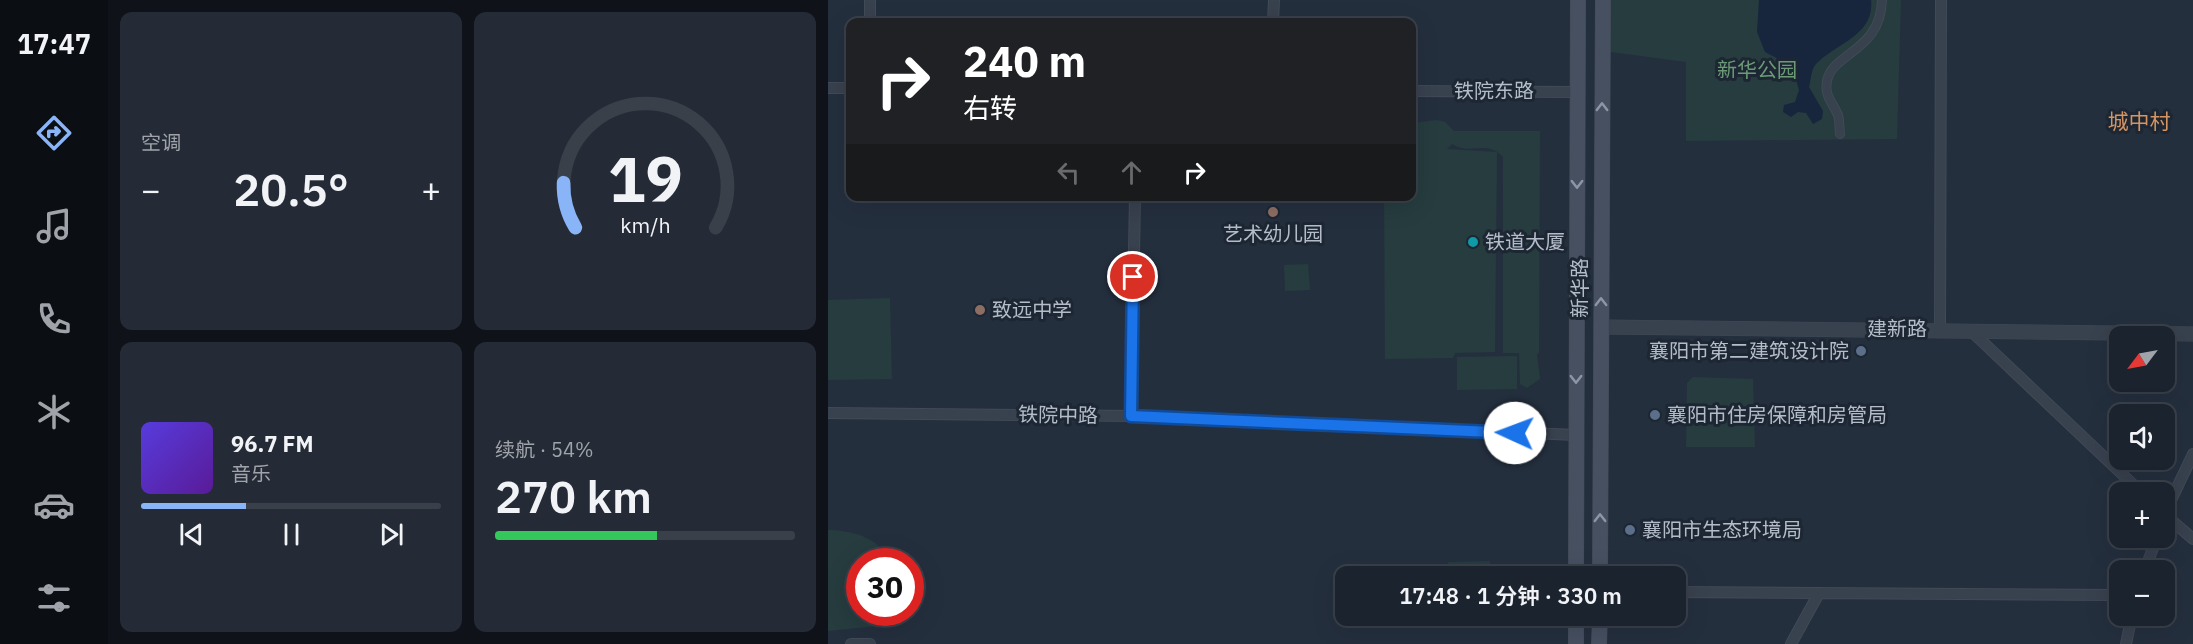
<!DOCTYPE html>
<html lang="zh">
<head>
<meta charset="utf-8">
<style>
	body { margin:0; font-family:"IBM Plex Sans","Noto Sans SC",sans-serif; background:#242b36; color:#f1f3f6; height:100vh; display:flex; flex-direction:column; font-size:22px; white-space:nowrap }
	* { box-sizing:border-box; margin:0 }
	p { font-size:20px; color:#a0a4aa }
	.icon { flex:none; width:33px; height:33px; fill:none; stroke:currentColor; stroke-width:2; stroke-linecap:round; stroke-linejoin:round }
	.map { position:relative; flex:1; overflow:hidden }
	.sheet { display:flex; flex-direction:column; gap:12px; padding:12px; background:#0f1319; width:720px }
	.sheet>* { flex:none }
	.guide { position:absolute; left:18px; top:18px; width:570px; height:183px; border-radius:12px; box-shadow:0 6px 24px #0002,0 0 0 2px #39404a; background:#202124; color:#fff; overflow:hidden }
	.needle { width:39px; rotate:238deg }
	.buttons { position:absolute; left:1281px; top:326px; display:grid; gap:12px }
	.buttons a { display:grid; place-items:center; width:66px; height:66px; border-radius:12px; background:#1b232e; box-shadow:0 6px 24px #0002,0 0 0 2px #39404a; font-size:30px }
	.speed { position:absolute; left:18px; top:548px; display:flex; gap:12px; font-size:30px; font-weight:700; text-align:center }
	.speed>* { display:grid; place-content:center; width:78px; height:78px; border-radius:50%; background:#1b232e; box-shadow:0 6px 24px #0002,0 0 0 2px #39404a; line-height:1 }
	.speed .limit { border:9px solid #d22; background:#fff; color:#111 }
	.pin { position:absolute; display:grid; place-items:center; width:51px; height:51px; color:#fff; margin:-26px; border:3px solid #fff; border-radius:50%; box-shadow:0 2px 6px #0007 }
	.me { position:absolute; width:66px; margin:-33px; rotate:272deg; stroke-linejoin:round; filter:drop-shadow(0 0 4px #0008) }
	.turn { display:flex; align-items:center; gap:21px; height:126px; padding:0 18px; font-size:27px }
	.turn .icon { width:78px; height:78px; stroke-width:2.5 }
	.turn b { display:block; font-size:42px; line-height:51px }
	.lanes { display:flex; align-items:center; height:57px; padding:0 18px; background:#0003; justify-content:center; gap:30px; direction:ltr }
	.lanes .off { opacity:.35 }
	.big { font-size:45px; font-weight:600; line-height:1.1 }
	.sheet .widget { flex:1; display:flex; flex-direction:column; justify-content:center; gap:9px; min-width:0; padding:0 21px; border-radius:12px; background:#242b36 }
	.sheet .dial { align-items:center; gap:0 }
	.dial svg { height:156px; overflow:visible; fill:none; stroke:#39404a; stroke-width:7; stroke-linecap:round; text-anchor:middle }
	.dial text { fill:#f1f3f6; stroke:none }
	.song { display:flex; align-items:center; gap:18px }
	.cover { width:72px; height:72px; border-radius:9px; background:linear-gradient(135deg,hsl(250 70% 55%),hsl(270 70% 35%)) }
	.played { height:6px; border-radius:3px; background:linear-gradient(90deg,#8ab4f8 35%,#39404a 35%) }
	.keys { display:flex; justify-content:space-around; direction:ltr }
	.heat { display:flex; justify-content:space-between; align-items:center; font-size:33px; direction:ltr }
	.charge { height:9px; border-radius:4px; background:linear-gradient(90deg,#34c759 54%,#39404a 0) }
	.sheet .tiles { flex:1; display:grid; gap:12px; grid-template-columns:repeat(2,1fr) }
	.trip { position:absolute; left:507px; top:566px; width:351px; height:60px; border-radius:12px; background:#1b232e; box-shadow:0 6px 24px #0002,0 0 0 2px #39404a; font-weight:600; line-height:60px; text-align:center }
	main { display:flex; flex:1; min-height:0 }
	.dock { display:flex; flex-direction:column; width:108px; justify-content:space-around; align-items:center; background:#0b0e12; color:#a0a4aa }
	.dock .icon { width:42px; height:42px }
	.dock .current { color:#8ab4f8 }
	.dock b { font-size:27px; color:#f1f3f6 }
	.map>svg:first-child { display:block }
	.green { fill:#263c3f }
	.water { fill:#17263c }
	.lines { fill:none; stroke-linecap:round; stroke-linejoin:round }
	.pedestrian-casing { stroke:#414a57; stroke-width:10 }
	.minor-casing { stroke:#414a57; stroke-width:12 }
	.tertiary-casing { stroke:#414a57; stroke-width:15 }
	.secondary-casing { stroke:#414a57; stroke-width:16 }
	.pedestrian { stroke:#38414e; stroke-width:8 }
	.minor { stroke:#38414e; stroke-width:10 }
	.tertiary { stroke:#38414e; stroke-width:14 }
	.secondary { stroke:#465061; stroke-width:15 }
	.oneway { stroke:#8e96a5 }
	.route-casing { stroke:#114b97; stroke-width:15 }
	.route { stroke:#1a73e8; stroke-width:10 }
	.education-dot { fill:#8d6e63; stroke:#1d2633; stroke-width:2 }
	.culture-dot { fill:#0f9aa8; stroke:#1d2633; stroke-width:2 }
	.service-dot { fill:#5c6f8a; stroke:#1d2633; stroke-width:2 }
	.labels { text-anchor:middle; stroke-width:6; stroke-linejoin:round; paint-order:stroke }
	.park-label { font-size:20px; fill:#6b9a76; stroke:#1d2633 }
	.street-label { font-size:20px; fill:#b4bcc9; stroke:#1d2633 }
	.poi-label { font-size:20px; fill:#b4bcc9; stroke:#1d2633; text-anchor:start }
	.neighbourhood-label { font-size:21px; fill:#d59563; stroke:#1d2633 }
</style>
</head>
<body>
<main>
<nav class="dock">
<b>17:47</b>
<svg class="icon current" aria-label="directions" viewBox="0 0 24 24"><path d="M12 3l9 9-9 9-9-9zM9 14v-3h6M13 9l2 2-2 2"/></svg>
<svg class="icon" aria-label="music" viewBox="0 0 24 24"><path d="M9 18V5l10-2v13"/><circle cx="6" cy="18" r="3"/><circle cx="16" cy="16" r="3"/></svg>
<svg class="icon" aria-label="phone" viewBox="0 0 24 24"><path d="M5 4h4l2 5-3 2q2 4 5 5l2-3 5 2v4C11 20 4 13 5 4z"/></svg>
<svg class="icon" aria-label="climate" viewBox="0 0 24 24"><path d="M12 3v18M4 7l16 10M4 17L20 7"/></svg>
<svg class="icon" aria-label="car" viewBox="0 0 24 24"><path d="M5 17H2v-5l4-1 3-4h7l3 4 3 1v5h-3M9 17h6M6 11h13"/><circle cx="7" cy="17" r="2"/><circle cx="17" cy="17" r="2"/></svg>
<svg class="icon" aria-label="filters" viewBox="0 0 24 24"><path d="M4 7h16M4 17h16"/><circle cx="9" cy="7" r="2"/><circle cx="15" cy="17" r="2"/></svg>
</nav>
<section class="sheet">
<div class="tiles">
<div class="widget"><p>空调</p>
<div class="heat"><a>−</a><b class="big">20.5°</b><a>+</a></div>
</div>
<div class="widget dial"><svg viewBox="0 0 100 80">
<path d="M14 69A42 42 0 1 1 86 69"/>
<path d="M14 69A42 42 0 0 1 8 46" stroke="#8ab4f8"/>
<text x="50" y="56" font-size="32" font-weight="700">19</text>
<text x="50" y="72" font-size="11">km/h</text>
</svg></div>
<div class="widget">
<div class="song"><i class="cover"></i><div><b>96.7 FM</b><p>音乐</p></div></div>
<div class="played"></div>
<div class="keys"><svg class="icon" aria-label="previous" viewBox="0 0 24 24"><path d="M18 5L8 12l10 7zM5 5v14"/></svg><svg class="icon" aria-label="pause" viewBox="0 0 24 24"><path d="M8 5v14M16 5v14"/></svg><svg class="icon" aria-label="next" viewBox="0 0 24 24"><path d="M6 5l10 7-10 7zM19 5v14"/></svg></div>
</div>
<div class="widget"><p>续航 · 54%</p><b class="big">270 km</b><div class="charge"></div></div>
</div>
</section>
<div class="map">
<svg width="1365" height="644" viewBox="0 0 1365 644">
	<rect width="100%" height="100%" fill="#242f3e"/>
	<path class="green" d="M775,0H1073L1069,139L858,141V62L775,51Z
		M609,120L617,122L626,131H712L711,353L709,354L712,379L699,388L692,384L691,353H675V157C658,139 643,156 624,144L619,149L669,152L667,352L627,353L625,358L557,359L556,197L584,196V123Z
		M480,264L482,290L457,291L456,265Z
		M62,298L64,379L0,380V300Z
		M689,356V389L629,390V357Z
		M865,377L925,379L927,447H858L859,383Z
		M0,530C19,530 56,537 58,561H32V612H58V617L50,626L0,631Z
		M662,561L663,576H621L620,562Z"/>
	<path class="water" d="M931,0H1043C1047,35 1008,43 988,64C983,69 983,80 981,87L995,111L994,119L985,124L978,113L970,112L963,117L955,112L956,105L967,102L971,90L964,66L937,52L929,32Z"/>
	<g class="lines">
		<g class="pedestrian-casing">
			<path id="pedestrian" d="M1012,134C1011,128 1012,121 1010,115C1005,103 996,96 999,81C1004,53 1053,51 1054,0"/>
		</g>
		<g class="minor-casing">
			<path id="minor" d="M42,0V22
				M445,22L446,0
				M0,88H22
				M584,91L749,92
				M1112,329L1113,0
				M1142,330L1313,492
				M0,413L303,416L748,435
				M303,416L307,196
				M1336,514L1365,539
				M1336,515L1365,454
				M1317,570L1329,537
				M848,592L1292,595
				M23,644H42
				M963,644L991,593
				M1298,644L1304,615"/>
		</g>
		<g class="tertiary-casing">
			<path id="tertiary" d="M773,327L1365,334"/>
		</g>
		<g class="secondary-casing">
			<path id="secondary" d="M748,576L750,0
				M772,576L775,0
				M748,644V615
				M771,644L772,615"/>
		</g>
		<use href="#pedestrian" class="pedestrian"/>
		<use href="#minor" class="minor"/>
		<use href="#tertiary" class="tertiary"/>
		<use href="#secondary" class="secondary"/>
	</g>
	<defs><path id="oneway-chevron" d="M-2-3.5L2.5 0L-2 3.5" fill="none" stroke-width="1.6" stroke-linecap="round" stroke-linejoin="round" transform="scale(1.5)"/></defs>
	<g class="oneway">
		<use href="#oneway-chevron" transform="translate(774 107) rotate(-90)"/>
		<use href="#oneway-chevron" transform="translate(749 184) rotate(90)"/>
		<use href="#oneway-chevron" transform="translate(773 302) rotate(-90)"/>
		<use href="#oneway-chevron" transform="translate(748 379) rotate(90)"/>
		<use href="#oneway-chevron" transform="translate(772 518) rotate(-90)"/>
	</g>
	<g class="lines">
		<g class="route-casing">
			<path id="route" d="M305,277L303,416L687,433"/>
		</g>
		<use href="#route" class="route"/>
	</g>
	<g class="education-dot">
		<circle cx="445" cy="212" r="6"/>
		<circle cx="152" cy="310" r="6"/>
	</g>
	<circle class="culture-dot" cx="645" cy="242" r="6"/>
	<g class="service-dot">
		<circle cx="1033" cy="351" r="6"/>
		<circle cx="827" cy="415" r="6"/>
		<circle cx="802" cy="530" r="6"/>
	</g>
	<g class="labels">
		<g class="park-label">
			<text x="929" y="77">新华公园</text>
		</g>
		<g class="street-label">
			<text x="666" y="98">铁院东路</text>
			<text transform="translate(752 288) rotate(-90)" y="7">新华路</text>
			<text x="1069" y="336">建新路</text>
			<text transform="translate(230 415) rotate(1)" y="7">铁院中路</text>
		</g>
		<g class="poi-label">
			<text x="445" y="241" text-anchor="middle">艺术幼儿园</text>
			<text x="657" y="249">铁道大厦</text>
			<text x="164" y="317">致远中学</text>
			<text x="1021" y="358" text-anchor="end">襄阳市第二建筑设计院</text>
			<text x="839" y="422">襄阳市住房保障和房管局</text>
			<text x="814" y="537">襄阳市生态环境局</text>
		</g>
		<g class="neighbourhood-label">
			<text x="1311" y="129">城中村</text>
		</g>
	</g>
</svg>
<div class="buttons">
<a><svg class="needle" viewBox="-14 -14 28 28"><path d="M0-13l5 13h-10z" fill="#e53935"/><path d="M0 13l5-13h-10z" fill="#a0a4aa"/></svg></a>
<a><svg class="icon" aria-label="sound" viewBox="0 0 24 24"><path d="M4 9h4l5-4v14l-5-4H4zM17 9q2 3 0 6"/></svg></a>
<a>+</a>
<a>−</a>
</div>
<div class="speed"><div class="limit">30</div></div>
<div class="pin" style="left:305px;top:277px;background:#d93025"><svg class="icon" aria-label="arrive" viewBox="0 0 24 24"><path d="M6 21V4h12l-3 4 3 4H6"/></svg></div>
<svg class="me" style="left:687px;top:433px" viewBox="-20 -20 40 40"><circle r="19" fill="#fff"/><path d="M0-13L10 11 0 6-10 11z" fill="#1a73e8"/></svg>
<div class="trip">17:48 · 1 分钟 · 330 m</div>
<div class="guide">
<div class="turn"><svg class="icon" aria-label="right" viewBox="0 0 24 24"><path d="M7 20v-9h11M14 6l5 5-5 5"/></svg><div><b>240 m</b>右转</div></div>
<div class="lanes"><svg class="icon off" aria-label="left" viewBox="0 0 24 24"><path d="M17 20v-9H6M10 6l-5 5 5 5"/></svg><svg class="icon off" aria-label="ahead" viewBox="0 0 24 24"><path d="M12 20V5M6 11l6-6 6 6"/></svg><svg class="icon" aria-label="right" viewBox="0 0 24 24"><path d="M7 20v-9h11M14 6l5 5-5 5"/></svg></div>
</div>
</div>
</main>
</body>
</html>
